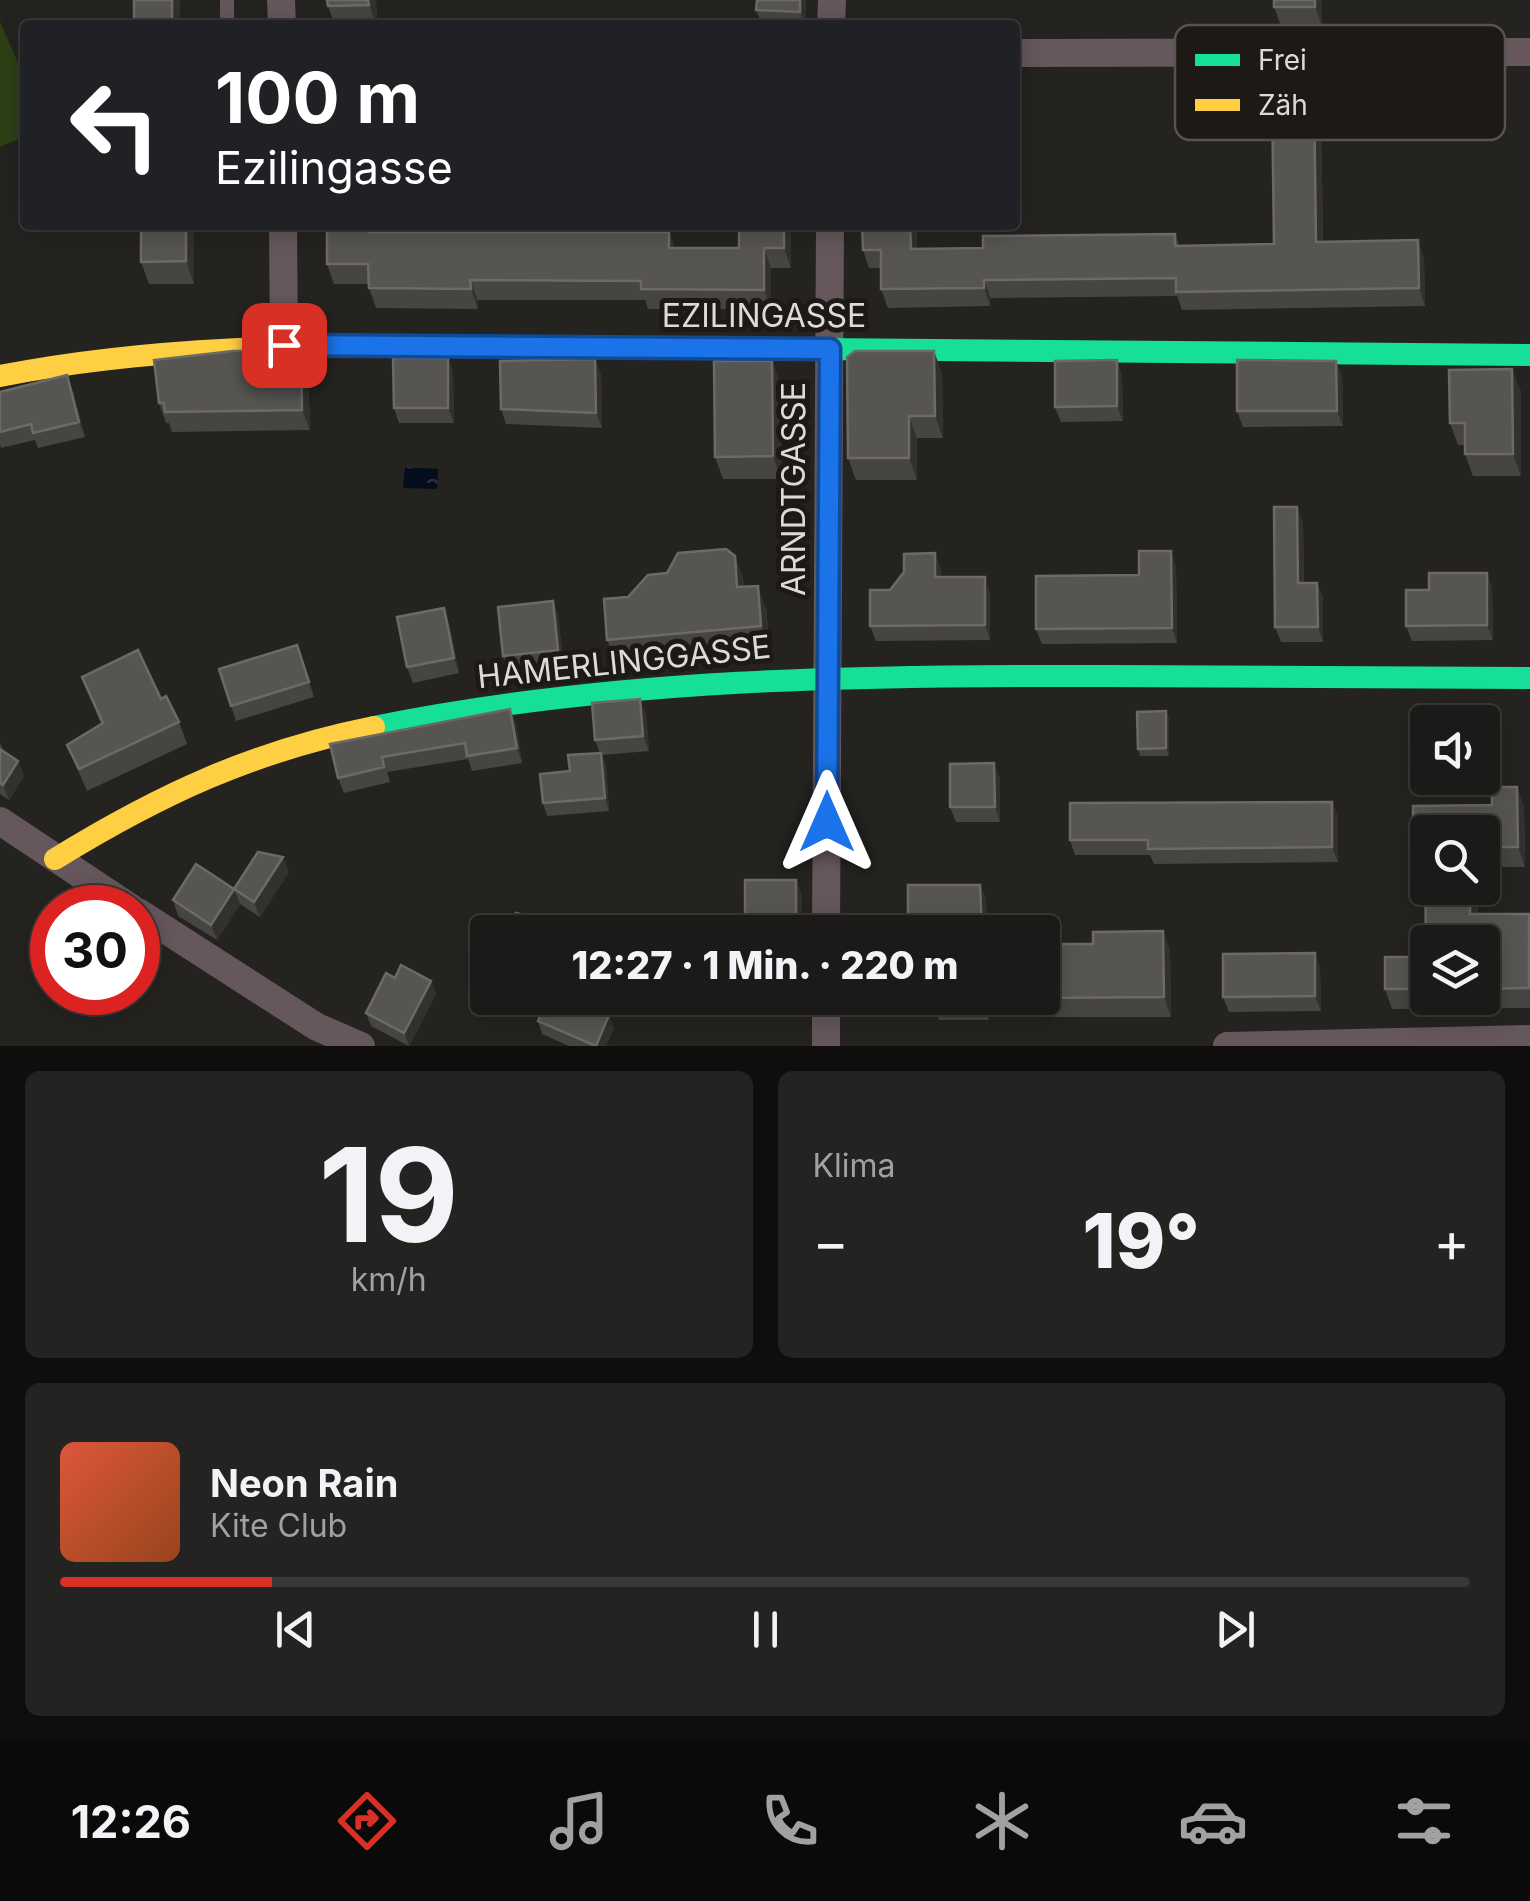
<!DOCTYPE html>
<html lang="de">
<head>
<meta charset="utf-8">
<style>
	body { margin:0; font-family:Inter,sans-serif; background:#242321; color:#f1f3f6; height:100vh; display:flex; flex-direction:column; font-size:38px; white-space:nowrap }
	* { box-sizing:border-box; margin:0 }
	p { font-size:32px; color:#a0a1a2 }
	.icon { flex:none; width:55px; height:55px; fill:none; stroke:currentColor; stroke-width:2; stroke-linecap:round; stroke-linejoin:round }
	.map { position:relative; height:1046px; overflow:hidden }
	.sheet { display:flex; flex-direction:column; gap:25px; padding:25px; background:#0f0e0d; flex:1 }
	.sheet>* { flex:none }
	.guide { position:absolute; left:20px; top:20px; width:1000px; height:210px; border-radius:10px; box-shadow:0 5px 25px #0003,0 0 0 2px #393837; background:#202124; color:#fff; overflow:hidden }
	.fabs { position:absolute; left:1410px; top:705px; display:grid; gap:20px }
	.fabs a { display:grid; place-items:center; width:90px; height:90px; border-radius:10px; background:#1b1a18; box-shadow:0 5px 25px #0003,0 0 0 2px #393837; font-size:50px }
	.speed { position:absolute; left:30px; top:885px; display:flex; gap:20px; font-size:50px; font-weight:700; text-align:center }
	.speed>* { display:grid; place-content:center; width:130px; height:130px; border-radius:50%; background:#1b1a18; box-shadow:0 5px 25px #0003,0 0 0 2px #393837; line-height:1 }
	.speed .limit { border:15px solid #d22; background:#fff; color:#111 }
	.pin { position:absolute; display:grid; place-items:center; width:85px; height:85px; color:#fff; margin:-42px; border-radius:20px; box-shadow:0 5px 15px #0006 }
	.me { position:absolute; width:110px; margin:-55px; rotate:0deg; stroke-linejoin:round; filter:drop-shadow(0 0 8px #0008) }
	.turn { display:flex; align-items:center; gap:35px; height:210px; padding:0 30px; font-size:45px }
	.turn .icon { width:130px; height:130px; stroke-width:2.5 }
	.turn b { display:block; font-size:70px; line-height:85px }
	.big { font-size:75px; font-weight:800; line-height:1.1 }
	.sheet .tile { flex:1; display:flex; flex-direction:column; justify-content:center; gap:15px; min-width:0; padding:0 35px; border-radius:15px; background:#242321 }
	.sheet .dial { align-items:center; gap:0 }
	.dial b { font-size:130px; line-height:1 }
	.song { display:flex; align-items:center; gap:30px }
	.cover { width:120px; height:120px; border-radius:15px; background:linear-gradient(135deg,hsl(10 70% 55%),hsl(20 70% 35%)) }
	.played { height:10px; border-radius:5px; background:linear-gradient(90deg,#d93025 15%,#393837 15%) }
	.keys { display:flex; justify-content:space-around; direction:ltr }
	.heat { display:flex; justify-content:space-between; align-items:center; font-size:55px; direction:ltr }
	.sheet .tiles { flex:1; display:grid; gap:25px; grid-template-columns:1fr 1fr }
	.tile:last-child { grid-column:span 2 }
	.trip { position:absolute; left:470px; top:915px; width:590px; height:100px; border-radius:10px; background:#1b1a18; box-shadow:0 5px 25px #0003,0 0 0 2px #393837; font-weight:800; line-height:100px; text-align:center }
	.menu { display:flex; height:160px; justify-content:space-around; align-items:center; background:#0b0a0a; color:#a0a1a2 }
	.menu .icon { width:70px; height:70px }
	.menu .active { color:#d93025 }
	.menu b { font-size:45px; color:#f1f3f6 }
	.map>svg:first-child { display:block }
	.pitch { fill:#2d4016 }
	.water { fill:url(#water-ripples) }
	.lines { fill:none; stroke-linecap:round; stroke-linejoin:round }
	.lane { stroke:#65575b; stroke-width:14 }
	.street { stroke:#65575b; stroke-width:28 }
	.fast { stroke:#16e098; stroke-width:22 }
	.slow { stroke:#ffcf43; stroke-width:22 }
	.wall { fill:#464542; fill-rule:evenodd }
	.shaded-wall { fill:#32312e }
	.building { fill:#575552; stroke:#6c6a67; stroke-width:2.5 }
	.route-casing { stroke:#114b97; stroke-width:25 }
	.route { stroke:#1a73e8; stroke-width:18 }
	.labels { text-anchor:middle; stroke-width:10; stroke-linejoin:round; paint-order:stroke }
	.street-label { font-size:32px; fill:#dddbd7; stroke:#1d1a15 }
	.key { fill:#1d1a15; stroke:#57544f; stroke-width:2.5 }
	.key-label { font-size:28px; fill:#dddbd7 }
</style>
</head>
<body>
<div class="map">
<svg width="1530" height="1046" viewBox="0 0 1530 1046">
	<defs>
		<pattern id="water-ripples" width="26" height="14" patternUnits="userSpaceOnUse" patternTransform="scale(2.5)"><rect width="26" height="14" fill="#030d1c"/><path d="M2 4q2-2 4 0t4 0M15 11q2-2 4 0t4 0" fill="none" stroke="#27303c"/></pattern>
	</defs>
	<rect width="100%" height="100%" fill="#242320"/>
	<path class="pitch" d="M0,22L25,78V136L0,147Z"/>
	<path class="water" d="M405,467L438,469L437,489L403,488Z"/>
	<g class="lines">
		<path class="lane" d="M227,0V25"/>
		<path class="street" d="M281,0L282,25
			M831,25L832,0
			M1015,53L1530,52
			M283,225L284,345
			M0,821L131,908
			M138,912L317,1027L361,1046
			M826,932L830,225
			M826,1046V998
			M1227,1046L1530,1039"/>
		<path class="fast" d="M461,346L1530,355
			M374,727C616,678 860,675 1106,676C1247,677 1389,677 1530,678"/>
		<path class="slow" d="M0,376C153,346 306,345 461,346
			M55,859C159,795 253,751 374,727"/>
	</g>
	<path class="wall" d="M376,0L377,25H335L328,6Z
		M757,0H806V25H762L756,10Z
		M1322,0V26H1281L1274,7Z
		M1321,109L1323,242L1424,258L1425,306L1182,310L1177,296L991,298L990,306L888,308L881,289V268H869L863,250L862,225H917V249L983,248L1175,234L1179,245L1274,244Z
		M141,225H194V284H149L141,262Z
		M327,225H376V232H669L675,248H739V225H791V268H771V309H648L645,300H478V309L376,308L369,288L368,284H334L327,264Z
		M301,350L308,370L310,430L172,432L169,423H166L159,403Z
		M448,358L453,373L454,423H399L394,408Z
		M595,359L601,375L602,428L506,424L501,409Z
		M772,361L780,383L781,479H723L715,457Z
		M1336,361L1342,376L1343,426L1243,427L1237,411Z
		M942,373L943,438H917V480H856L848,458Z
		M1122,375L1123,421L1061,422L1055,407Z
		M73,391L85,437L38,448L35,440L1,448L0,444V392Z
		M1521,391V476H1473L1465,454V445H1458L1450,423Z
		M1303,522L1304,583H1317L1323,598V642H1281L1275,627Z
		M735,556L743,578L744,587L766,608L770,649L616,662L607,640L628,597L667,573Z
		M1176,566L1177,643L1042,644L1036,629L1139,575Z
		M941,569V577L990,592V640L876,641L870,626L890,590Z
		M1487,573L1492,588L1493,640L1412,641L1406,626L1429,590Z
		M553,601L558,616L564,665L508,671L503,656Z
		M449,623L459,673L413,683L407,667Z
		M297,645L314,697L236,721L219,669Z
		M82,677L161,699L179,722L187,744L87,791L67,745L101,724Z
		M510,709L516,724L522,763L472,771L468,759L387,772L390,782L344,793L338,778L330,744Z
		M1166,711L1169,719V756H1140L1138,749Z
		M646,714L649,751L602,755L606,766L609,811L547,816L543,803L570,771L600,753L595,740Z
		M0,742L3,751L18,761L24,776L9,800L0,794Z
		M1000,778V822H956L950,807Z
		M1517,787L1524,807L1525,867H1482V832L1428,888H1477L1478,914H1529L1530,1008L1392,1009L1385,989L1426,957L1425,868H1421L1413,848L1492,805ZM1428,942H1482V998H1428Z
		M1332,802L1338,817V862L1154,864L1150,855H1075L1070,840Z
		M289,872L260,917L240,904L217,940L178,916L173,900L234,889Z
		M980,885L986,900L987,932H911L908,926Z
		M1163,931L1170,951L1171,1017H1043L1036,998L1093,944Z
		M1315,953L1320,968L1321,1011L1229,1012L1223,997Z
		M395,978L431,981L436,994L409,1046L371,1026L366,1013Z
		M548,998H596L592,1008L614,1028L606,1046H569L542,1034L538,1021Z
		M933,998H988L989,1020H939L933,1005Z"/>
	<path class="shaded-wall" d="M172,0H180V25H172Z
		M368,0H376L377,25L369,5Z
		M800,0H806V25L800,12Z
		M1315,0H1322V26L1315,7Z
		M1314,90L1321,109L1323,260L1316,242Z
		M186,225H194V284L186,261Z
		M369,225H376V252L369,232Z
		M784,225H791V268L784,248Z
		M910,225H917V267L911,249Z
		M669,232L676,252L669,248Z
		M1418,240L1424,258L1425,306L1419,288Z
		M764,248L771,268V309L764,290Z
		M470,280L478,300V309L471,289Z
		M984,280L991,298L990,306L984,288Z
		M301,350L308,370L310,430L302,410Z
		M934,351L942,373L943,438L935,416Z
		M448,358L453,373L454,423L448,408Z
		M595,359L601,375L602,428L596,413Z
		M1117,360L1122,375L1123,421L1117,406Z
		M772,361L780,383L781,479L773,456Z
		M1336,361L1342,376L1343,426L1337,411Z
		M1512,369L1521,391V476L1513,454Z
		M67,375L73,391L85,437L79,422Z
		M909,416L917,438V480L909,458Z
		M1297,507L1303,522L1304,598L1298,583Z
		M1171,551L1176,566L1177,643L1172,628Z
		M935,553L941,569V592L935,577Z
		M735,556L743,578L745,610L737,587Z
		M1487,573L1492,588L1493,640L1487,625Z
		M985,577L990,592V640L985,625Z
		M1317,583L1323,598V642L1318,627Z
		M758,586L766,608L770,649L761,626Z
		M553,601L558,616L564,665L558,650Z
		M444,608L449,623L459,673L454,658Z
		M640,699L646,714L649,751L643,736Z
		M510,709L516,724L522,763L517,748Z
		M1166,711L1169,719V756L1166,748Z
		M601,753L606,766L609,811L605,798Z
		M18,761L24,776L9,800L3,785Z
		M994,763L1000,778V822L995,807Z
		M1517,787L1524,807L1525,867L1518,847Z
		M1332,802L1338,817V862L1332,847Z
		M283,857L289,872L260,917L254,902Z
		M796,880L802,895V932H796Z
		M980,885L986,900L987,932H982Z
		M1470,888H1477L1478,934L1470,914Z
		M234,889L240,904L217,940L211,925Z
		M542,919L547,932H538Z
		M1163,931L1170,951L1171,1017L1164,997Z
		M1315,953L1320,968L1321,1011L1315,996Z
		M431,981L436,994L409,1046L404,1033Z
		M586,998H596L588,1017L583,1004Z
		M983,998H988L989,1020L983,1005Z
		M609,1015L614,1028L606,1046H596Z"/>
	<path class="building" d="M134,0H172V25H134Z
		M327,0H368L369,5L328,6Z
		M757,0H800V12L756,10Z
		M1274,0H1315V7H1274Z
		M1314,90L1316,242L1418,240L1419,288L1176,292V278L984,280V288L881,289V250H863L862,225H910L911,249L983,248V236L1175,234V246L1274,244L1272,91Z
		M141,225H186V261L141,262Z
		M327,225H369V232H669V248H739V225H784V248H764V290L641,289V281L470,280L471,289L369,288L368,264H327Z
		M301,350L302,410L165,412L164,403H159L154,360L233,351Z
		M855,351H934L935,416H909V458H848L847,357Z
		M393,358H448V408H394Z
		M595,359L596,413L501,409L500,361Z
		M1117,360V406L1055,407V361Z
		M1237,360L1336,361L1337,411H1237Z
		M714,361H772L773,456L715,457Z
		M1512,369L1513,454H1465V423H1450L1449,370Z
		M67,375L79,422L33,433L31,424L0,432V392Z
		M1274,507H1297L1298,583H1317L1318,627H1275Z
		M726,549L735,556L737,587L758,586L761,626L607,640L604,599L628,597L648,575L667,573L678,553Z
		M1139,551H1171L1172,628L1036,629V576L1139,575Z
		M935,553V577H985V625L870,626V590H890L904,572V554Z
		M1429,573H1487V625L1406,626V590H1429Z
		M553,601L558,650L503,656L498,607Z
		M444,608L454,658L407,667L397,617Z
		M297,645L309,682L231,706L219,669Z
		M138,650L161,699L166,696L179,722L79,769L67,745L103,723L82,677Z
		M640,699L643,736L595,740L592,703Z
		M510,709L517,748L467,756L465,743L382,757L384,767L338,778L330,744Z
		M1166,711V748L1138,749L1137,712Z
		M0,749L18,761L3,785L0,783Z
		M601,753L605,798L543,803L540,774L570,771L568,755Z
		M994,763L995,807H950V764Z
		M1492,787H1517L1518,847H1482V832H1428V888H1470V914H1529V988L1482,989V942H1428V989H1385V957H1426L1425,848H1413V806L1492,805Z
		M1332,802V847L1148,849V840H1070V803Z
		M258,852L283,857L254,902L234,889Z
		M196,864L234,889L211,925L173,900Z
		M745,880H796V932H732V930L745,929Z
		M908,885H980L982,932H920L919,925L908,926Z
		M516,913L542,919L538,932H511Z
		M1163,931L1164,997L1036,998H1042V944H1093V932Z
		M1315,953V996L1223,997V954Z
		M401,965L431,981L404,1033L366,1013L386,973L395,978Z
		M548,998H586L583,1004L609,1015L596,1046L538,1021Z
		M933,998H983V1005H933Z"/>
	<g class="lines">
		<g class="route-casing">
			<path id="route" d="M284,345L830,349L827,822"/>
		</g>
		<use href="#route" class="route"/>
	</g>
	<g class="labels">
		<g class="street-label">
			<text x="764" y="327">EZILINGASSE</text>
			<text transform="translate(794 489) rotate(-90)" y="11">ARNDTGASSE</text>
			<text transform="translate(624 662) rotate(-6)" y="11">HAMERLINGGASSE</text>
		</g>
	</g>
	<rect x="1175" y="25" width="330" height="115" rx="15" class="key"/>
	<rect x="1195" y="54" width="45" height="12" fill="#16e098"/>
	<rect x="1195" y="99" width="45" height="12" fill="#ffcf43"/>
	<g class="key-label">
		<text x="1258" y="70">Frei</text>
		<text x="1258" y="115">Zäh</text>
	</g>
</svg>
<div class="fabs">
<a><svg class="icon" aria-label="sound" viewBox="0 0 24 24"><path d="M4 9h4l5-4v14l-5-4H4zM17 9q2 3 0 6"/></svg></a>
<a><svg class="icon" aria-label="search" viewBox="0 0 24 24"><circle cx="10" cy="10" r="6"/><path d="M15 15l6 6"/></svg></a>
<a><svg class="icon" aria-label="layers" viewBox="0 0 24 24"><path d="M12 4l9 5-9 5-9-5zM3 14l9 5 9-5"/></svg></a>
</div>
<div class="speed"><div class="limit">30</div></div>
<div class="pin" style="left:284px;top:345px;background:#d93025"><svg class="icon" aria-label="arrive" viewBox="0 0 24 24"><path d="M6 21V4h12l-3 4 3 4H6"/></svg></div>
<svg class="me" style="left:827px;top:822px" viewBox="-20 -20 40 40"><path d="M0-17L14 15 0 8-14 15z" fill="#1a73e8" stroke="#fff" stroke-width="4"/></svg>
<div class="trip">12:27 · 1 Min. · 220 m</div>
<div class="guide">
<div class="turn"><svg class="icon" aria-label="left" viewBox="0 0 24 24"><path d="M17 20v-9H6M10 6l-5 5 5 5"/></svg><div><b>100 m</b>Ezilingasse</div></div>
</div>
</div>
<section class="sheet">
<div class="tiles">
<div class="tile dial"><b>19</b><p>km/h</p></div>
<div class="tile"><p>Klima</p>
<div class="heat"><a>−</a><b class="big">19°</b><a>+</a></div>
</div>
<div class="tile">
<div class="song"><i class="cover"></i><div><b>Neon Rain</b><p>Kite Club</p></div></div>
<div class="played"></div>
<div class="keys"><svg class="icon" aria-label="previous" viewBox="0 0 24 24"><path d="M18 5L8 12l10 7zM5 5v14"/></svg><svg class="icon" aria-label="pause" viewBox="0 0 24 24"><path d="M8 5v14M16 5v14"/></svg><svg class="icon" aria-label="next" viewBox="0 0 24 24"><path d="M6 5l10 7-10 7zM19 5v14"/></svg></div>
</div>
</div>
</section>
<nav class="menu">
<b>12:26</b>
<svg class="icon active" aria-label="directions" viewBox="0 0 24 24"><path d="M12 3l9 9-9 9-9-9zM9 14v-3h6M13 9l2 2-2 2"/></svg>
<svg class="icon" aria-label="music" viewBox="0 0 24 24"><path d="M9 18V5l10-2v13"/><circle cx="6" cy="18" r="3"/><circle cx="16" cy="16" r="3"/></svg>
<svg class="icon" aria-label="phone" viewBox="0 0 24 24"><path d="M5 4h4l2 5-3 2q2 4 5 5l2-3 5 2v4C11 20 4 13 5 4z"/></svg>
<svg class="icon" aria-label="climate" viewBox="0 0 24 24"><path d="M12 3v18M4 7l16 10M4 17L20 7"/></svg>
<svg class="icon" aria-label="car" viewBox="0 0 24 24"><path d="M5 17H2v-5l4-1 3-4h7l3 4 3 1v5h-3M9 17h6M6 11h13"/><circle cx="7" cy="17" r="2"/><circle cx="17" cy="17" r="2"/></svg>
<svg class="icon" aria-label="filters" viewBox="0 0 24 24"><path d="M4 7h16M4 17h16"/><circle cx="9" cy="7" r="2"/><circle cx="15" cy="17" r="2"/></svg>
</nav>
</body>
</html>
